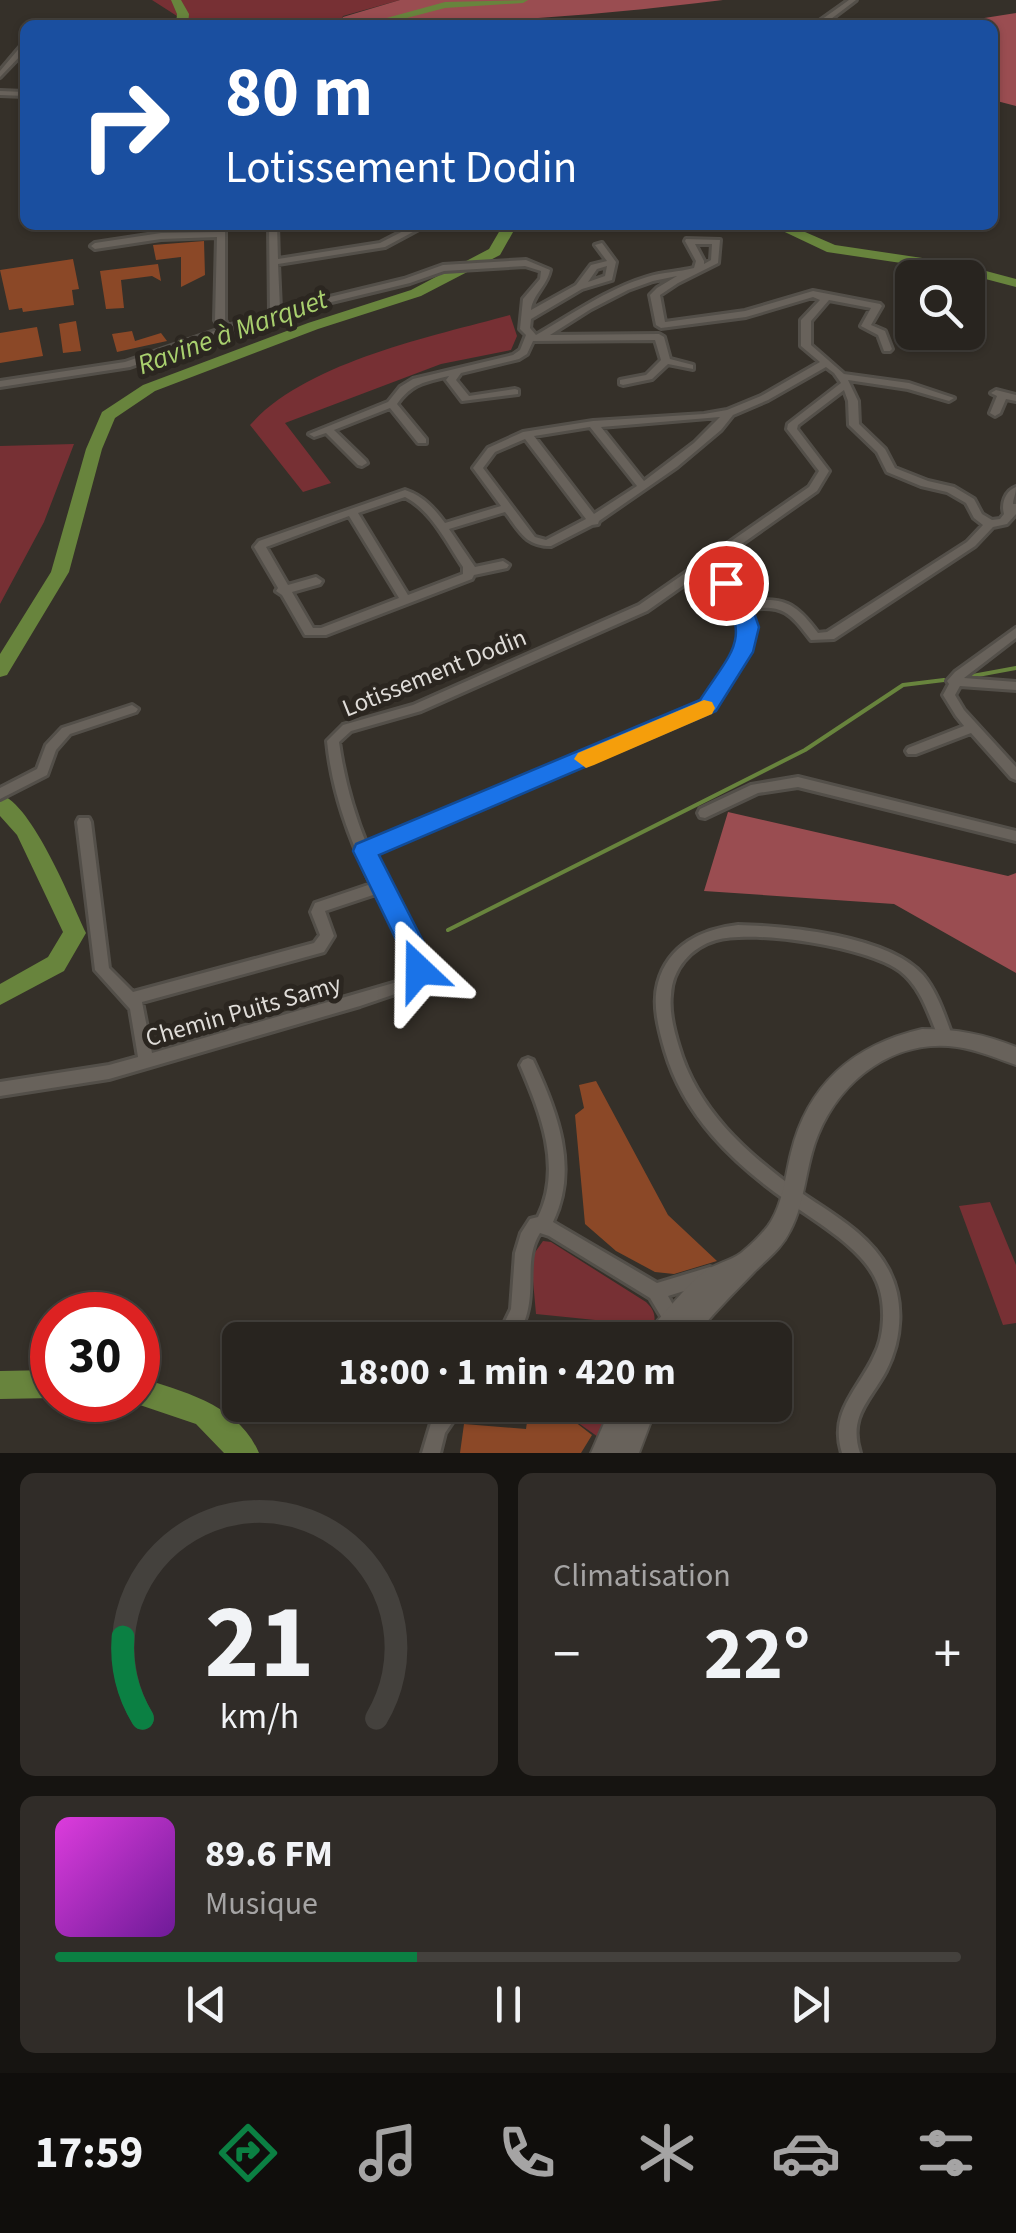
<!DOCTYPE html>
<html lang="fr">
<head>
<meta charset="utf-8">
<style>
	body { margin:0; font-family:"Source Sans 3",sans-serif; background:#302c28; color:#f1f3f6; height:100vh; display:flex; flex-direction:column; font-size:38px; white-space:nowrap }
	* { box-sizing:border-box; margin:0 }
	p { font-size:32px; color:#a5a4a4 }
	.icon { flex:none; width:55px; height:55px; fill:none; stroke:currentColor; stroke-width:2; stroke-linecap:round; stroke-linejoin:round }
	.map { position:relative; height:1453px; overflow:hidden }
	.drawer { display:flex; flex-direction:column; gap:20px; padding:20px; background:#161411; flex:1 }
	.drawer>* { flex:none }
	.hud { position:absolute; left:20px; top:20px; width:978px; height:210px; border-radius:15px; box-shadow:0 2px 8px #0004,0 0 0 2px #44413d; background:#1a4fa0; color:#fff; overflow:hidden }
	.buttons { position:absolute; left:895px; top:260px; display:grid; gap:20px }
	.buttons a { display:grid; place-items:center; width:90px; height:90px; border-radius:15px; background:#28241f; box-shadow:0 2px 8px #0004,0 0 0 2px #44413d; font-size:50px }
	.speed { position:absolute; left:30px; top:1292px; display:flex; gap:20px; font-size:50px; font-weight:700; text-align:center }
	.speed>* { display:grid; place-content:center; width:130px; height:130px; border-radius:50%; background:#28241f; box-shadow:0 2px 8px #0004,0 0 0 2px #44413d; line-height:1 }
	.speed .limit { border:15px solid #d22; background:#fff; color:#111 }
	.pin { position:absolute; display:grid; place-items:center; width:85px; height:85px; color:#fff; margin:-42px; border:5px solid #fff; border-radius:50%; box-shadow:0 2px 10px #0007 }
	.me { position:absolute; width:110px; margin:-55px; rotate:337deg; stroke-linejoin:round; filter:drop-shadow(0 0 8px #0008) }
	.turn { display:flex; align-items:center; gap:35px; height:210px; padding:0 40px; font-size:45px }
	.turn .icon { width:130px; height:130px; stroke-width:2.5 }
	.turn b { display:block; font-size:70px; line-height:85px }
	.big { font-size:75px; font-weight:700; line-height:1.1 }
	.drawer .tile { flex:1; display:flex; flex-direction:column; justify-content:center; gap:15px; min-width:0; padding:0 35px; border-radius:15px; background:#302c28 }
	.drawer .dial { align-items:center; gap:0 }
	.dial svg { height:260px; overflow:visible; fill:none; stroke:#44413d; stroke-width:7; stroke-linecap:round; text-anchor:middle }
	.dial text { fill:#f1f3f6; stroke:none }
	.song { display:flex; align-items:center; gap:30px }
	.cover { width:120px; height:120px; border-radius:15px; background:linear-gradient(135deg,hsl(300 70% 55%),hsl(280 70% 35%)) }
	.played { height:10px; border-radius:5px; background:linear-gradient(90deg,#0b8043 40%,#44413d 40%) }
	.keys { display:flex; justify-content:space-around; direction:ltr }
	.heat { display:flex; justify-content:space-between; align-items:center; font-size:55px; direction:ltr }
	.drawer .tiles { flex:1; display:grid; gap:20px; grid-template-columns:1fr 1fr }
	.tile:last-child { grid-column:span 2 }
	.trip { position:absolute; left:222px; top:1322px; width:570px; height:100px; border-radius:15px; background:#28241f; box-shadow:0 2px 8px #0004,0 0 0 2px #44413d; font-weight:700; line-height:100px; text-align:center }
	.dock { display:flex; height:160px; justify-content:space-around; align-items:center; background:#100e0c; color:#a5a4a4 }
	.dock .icon { width:70px; height:70px }
	.dock .current { color:#0b8043 }
	.dock b { font-size:45px; color:#f1f3f6 }
	.map>svg:first-child { display:block }
	.green { fill:#773034 }
	.forest { fill:#9a4d51 }
	.lines { fill:none; stroke-linecap:round; stroke-linejoin:round }
	.stream { stroke:#68843d; stroke-width:4 }
	.river { fill:#68843d; fill-rule:evenodd }
	.building { fill:#8b4827 }
	.minor-casing { stroke:#534f49; stroke-width:6 }
	.secondary-casing { stroke:#534f49; stroke-width:4 }
	.minor { fill:#68625b; fill-rule:evenodd }
	.secondary { fill:#68625b; fill-rule:evenodd }
	.route { fill:#1a73e8; stroke:#114b97; stroke-width:2.5 }
	.slow { fill:#f59e0b }
	.labels { text-anchor:middle; stroke-width:10; stroke-linejoin:round; paint-order:stroke }
	.street-label { font-size:25px; fill:#dfdcd8; stroke:#2b2620 }
	.water-label { font-size:28px; font-style:italic; fill:#a9d06e; stroke:#2b2620 }
</style>
</head>
<body>
<div class="map">
<svg width="1016" height="1453" viewBox="0 0 1016 1453">
	<rect width="100%" height="100%" fill="#353029"/>
	<path class="green" d="M152,0H400L343,16L339,25H191Z
		M510,315L517,336L511,350L441,364L285,423L331,483L303,492L250,425C306,362 430,337 510,315Z
		M74,444L44,522L0,604V446Z
		M990,1202L1016,1265V1323L1003,1325L959,1206Z
		M543,1241L551,1242L646,1302C660,1315 654,1324 648,1340H600L605,1321L536,1314L531,1258Z
		M559,1405H617L601,1439L557,1408Z"/>
	<path class="forest" d="M400,0H723C594,16 468,25 339,25L343,17Z
		M1016,13V106L993,100L992,25H940Z
		M728,812L1008,876L1016,873V973L894,904L704,891Z"/>
	<g class="lines">
		<path class="stream" d="M967,677L1016,668
			M448,930L805,750L903,685L944,680"/>
		<path class="river" d="M171,0H181L189,14L188,25H176L177,14Z
			M528,0L523,3L445,8L380,25H361L445,2Z
			M503,225H517L500,255L421,296L318,329L155,391L115,418L102,449L69,572L7,675L0,677V654L51,572L86,449L102,412L143,385L308,323L411,290L489,249Z
			M770,225H789L835,245L956,263L1016,279V287L955,271L827,252Z
			M0,794C33,805 71,901 86,933L64,971L0,1005V984L48,957L63,932L17,835L0,816Z
			M52,1370V1398L0,1399V1371Z
			M138,1377C184,1392 238,1404 259,1453H224L196,1424L128,1401L138,1400Z"/>
	</g>
	<path class="building" d="M204,241L205,275L181,287V257L156,260L153,245Z
		M73,259L79,289L72,290L74,305L23,312L22,308L9,310L0,270Z
		M158,264L161,281L152,276L121,280L124,308L106,309L100,271Z
		M76,321L81,351L63,353L59,324Z
		M37,327L43,356L0,363V333Z
		M132,331L135,341L161,333L167,341L117,352L112,334Z
		M596,1081L668,1215L717,1261L674,1274L655,1272L616,1251L585,1224L575,1115L584,1108L579,1085Z
		M557,1408L592,1435L581,1453H460L464,1424L526,1429L527,1422L538,1418L546,1422Z"/>
	<g class="lines">
		<g class="minor-casing">
			<path id="minor" d="M849,0H856L823,25H814Z
				M22,45H25V51L0,77V71Z
				M0,91L25,92V96L0,95Z
				M217,225H225V320L228,326L270,312L269,225H277L278,259L380,243L415,225H426L385,247L278,264L280,309L404,279L443,265L526,260L550,270C547,286 533,294 531,310L576,285L591,265L607,261L595,245L602,243L616,262L612,280L582,289L531,319L530,328L536,335C571,315 607,289 647,277C663,272 679,272 694,268L696,261L685,241L686,239L720,240L718,263L678,283L660,295L665,322L745,311L813,291L880,304L882,306L871,325L885,331L892,349L890,351H884L878,335L861,326L871,308L829,300L811,321V345L844,374L909,383L954,398L949,401L908,389L848,380L858,401L859,424L885,449L895,468L928,481L954,487L974,499L982,514L992,520L1000,519L1004,514C1001,504 1005,491 1016,487C1016,494 1013,499 1013,504H1016V514L1007,524L993,527L975,546L834,639L811,640C791,614 784,604 750,609L755,627L748,651L712,709L371,854L396,906L426,959L424,974L407,990L360,1006L109,1079L0,1096V1082L109,1065L138,1057L130,1009L95,970L77,822L79,818H89L91,822L109,968L133,992L314,943L320,935L311,912L315,903L371,884C349,838 332,792 327,741L343,725L413,705L639,605L809,487L819,471L787,429L788,424L841,383L834,373L826,367L768,400L733,415L721,430L677,467L599,521L598,524L592,525L551,546C525,546 520,531 505,512L449,529L475,567L503,561L509,565L507,568L474,575L472,579L326,635H305L282,595L276,591L278,588L254,547L259,541L405,490C423,496 434,508 445,523L501,506L473,468L488,448L523,432L593,421L704,414L727,410L761,396L820,362L801,346V320L820,300L813,297L746,317L661,328L656,325L650,295L657,288L677,276L653,281L628,290L591,309L550,335L659,334L664,337L670,359L693,365V369L668,364L652,379L623,385L620,384V380L646,375L661,360L655,340L533,341L527,354L519,359L461,373L456,380L469,396L515,389L518,390V394L462,401L446,380L449,376C425,382 412,383 397,404L426,439V443H418L390,408L334,430L366,461L367,463L362,466L358,465L326,433L314,437L309,434L388,402L400,387L413,379L513,355L520,350L526,335L520,329L523,299L540,279L541,271L525,266L444,271L410,283L278,315L130,367L0,387V381L125,362L220,329L215,320L217,237L161,239L95,249L91,246L95,243L161,233L217,232ZM695,244H712L711,260L704,264V261ZM607,266L605,276L588,282L597,269ZM844,390L848,401L849,425L877,452L887,472L921,486L947,492L966,503L974,518L983,525L967,542L827,632L818,633C796,603 783,596 746,602L716,562L817,491L829,471L797,429L798,425ZM720,417L694,443L644,481L601,427ZM590,427L637,486L594,514L534,436ZM525,439L586,519L546,540L535,537L483,468L495,452ZM405,497C432,511 446,542 463,567V574L408,595L358,513ZM349,516L399,598L321,628H313L292,592L320,584L322,581L316,577L288,585L266,547ZM708,568L737,607L743,627L736,651L704,703L367,845C353,811 344,778 339,742L351,731L421,711L647,611ZM376,894L412,959V968L397,982L152,1053L142,1002L324,952L334,936L325,911Z
				M996,390L1016,395V401L1006,399L1000,413L995,416L990,413L997,396L991,393Z
				M1016,628V638L964,678L1016,682V690L960,686L955,695L964,710L1016,767V780L1011,778L971,733L916,754H908L906,751L908,748L964,726L956,716L943,695L949,684L947,681L955,672Z
				M132,705L138,709L136,712L70,734L56,750L47,775L0,799V788L37,769L46,745L62,728Z
				M798,777L1016,831V841L798,787L758,793L705,818L700,817L698,813L700,809L751,785Z
				M738,925C788,926 889,936 923,975C938,993 945,1017 953,1038L951,1043L946,1044L941,1043C929,1017 923,989 900,971C868,947 755,929 716,940C691,947 672,969 671,995C669,1012 674,1031 679,1047C697,1109 746,1153 797,1190C829,1212 869,1233 888,1269C905,1300 902,1340 886,1371C870,1401 848,1416 860,1453H842C829,1412 858,1390 874,1356C885,1336 886,1303 877,1282C863,1248 816,1222 787,1201C733,1163 684,1116 665,1051C659,1030 652,1005 658,983C668,945 702,929 738,925Z
				M528,1058L533,1060C557,1111 579,1168 553,1222L657,1283L710,1267L716,1269L718,1275L716,1281L668,1296L683,1322L680,1328L674,1330L668,1328L650,1298L549,1236L540,1233C525,1257 534,1282 528,1309C526,1320 521,1330 515,1340H496L511,1309L515,1253L521,1233L530,1219L538,1217C563,1167 540,1112 520,1065L523,1060Z
				M444,1405H464L445,1433L440,1453H422L431,1423Z"/>
		</g>
		<g class="secondary-casing">
			<path id="secondary" d="M922,1029C957,1029 984,1034 1016,1047V1065C996,1058 978,1050 957,1047C895,1038 841,1079 818,1135C805,1166 806,1201 790,1231C782,1248 767,1259 754,1272C733,1294 711,1315 692,1340H645L648,1331C665,1313 682,1291 700,1275C712,1264 729,1262 741,1253C750,1246 761,1235 768,1226C783,1205 785,1177 791,1153C808,1083 854,1045 922,1029Z
				M612,1405H657L639,1453H591Z"/>
		</g>
		<use href="#minor" class="minor"/>
		<use href="#secondary" class="secondary"/>
	</g>
	<path class="route" d="M726,576L733,578L750,601L759,627L753,652L716,711L379,855L432,959L428,978L419,981L410,978L406,960L353,851L356,844L700,700C733,649 753,639 716,583Z"/>
	<path class="slow" d="M704,700L712,702L715,708L712,714L594,765L586,768L574,759L578,753Z"/>
	<g class="labels">
		<g class="street-label">
			<text transform="translate(434 672) rotate(-22)" y="9">Lotissement Dodin</text>
			<text transform="translate(243 1010) rotate(-16)" y="9">Chemin Puits Samy</text>
		</g>
		<g class="water-label">
			<text transform="translate(232 331) rotate(-20)" y="10">Ravine à Marquet</text>
		</g>
	</g>
</svg>
<div class="buttons">
<a><svg class="icon" aria-label="search" viewBox="0 0 24 24"><circle cx="10" cy="10" r="6"/><path d="M15 15l6 6"/></svg></a>
</div>
<div class="speed"><div class="limit">30</div></div>
<div class="pin" style="left:726px;top:583px;background:#d93025"><svg class="icon" aria-label="arrive" viewBox="0 0 24 24"><path d="M6 21V4h12l-3 4 3 4H6"/></svg></div>
<svg class="me" style="left:419px;top:970px" viewBox="-20 -20 40 40"><path d="M0-17L14 15 0 8-14 15z" fill="#1a73e8" stroke="#fff" stroke-width="4"/></svg>
<div class="trip">18:00 · 1 min · 420 m</div>
<div class="hud">
<div class="turn"><svg class="icon" aria-label="right" viewBox="0 0 24 24"><path d="M7 20v-9h11M14 6l5 5-5 5"/></svg><div><b>80 m</b>Lotissement Dodin</div></div>
</div>
</div>
<section class="drawer">
<div class="tiles">
<div class="tile dial"><svg viewBox="0 0 100 80">
<path d="M14 69A42 42 0 1 1 86 69"/>
<path d="M14 69A42 42 0 0 1 8 44" stroke="#0b8043"/>
<text x="50" y="56" font-size="32" font-weight="700">21</text>
<text x="50" y="72" font-size="11">km/h</text>
</svg></div>
<div class="tile"><p>Climatisation</p>
<div class="heat"><a>−</a><b class="big">22°</b><a>+</a></div>
</div>
<div class="tile">
<div class="song"><i class="cover"></i><div><b>89.6 FM</b><p>Musique</p></div></div>
<div class="played"></div>
<div class="keys"><svg class="icon" aria-label="previous" viewBox="0 0 24 24"><path d="M18 5L8 12l10 7zM5 5v14"/></svg><svg class="icon" aria-label="pause" viewBox="0 0 24 24"><path d="M8 5v14M16 5v14"/></svg><svg class="icon" aria-label="next" viewBox="0 0 24 24"><path d="M6 5l10 7-10 7zM19 5v14"/></svg></div>
</div>
</div>
</section>
<nav class="dock">
<b>17:59</b>
<svg class="icon current" aria-label="directions" viewBox="0 0 24 24"><path d="M12 3l9 9-9 9-9-9zM9 14v-3h6M13 9l2 2-2 2"/></svg>
<svg class="icon" aria-label="music" viewBox="0 0 24 24"><path d="M9 18V5l10-2v13"/><circle cx="6" cy="18" r="3"/><circle cx="16" cy="16" r="3"/></svg>
<svg class="icon" aria-label="phone" viewBox="0 0 24 24"><path d="M5 4h4l2 5-3 2q2 4 5 5l2-3 5 2v4C11 20 4 13 5 4z"/></svg>
<svg class="icon" aria-label="climate" viewBox="0 0 24 24"><path d="M12 3v18M4 7l16 10M4 17L20 7"/></svg>
<svg class="icon" aria-label="car" viewBox="0 0 24 24"><path d="M5 17H2v-5l4-1 3-4h7l3 4 3 1v5h-3M9 17h6M6 11h13"/><circle cx="7" cy="17" r="2"/><circle cx="17" cy="17" r="2"/></svg>
<svg class="icon" aria-label="filters" viewBox="0 0 24 24"><path d="M4 7h16M4 17h16"/><circle cx="9" cy="7" r="2"/><circle cx="15" cy="17" r="2"/></svg>
</nav>
</body>
</html>
